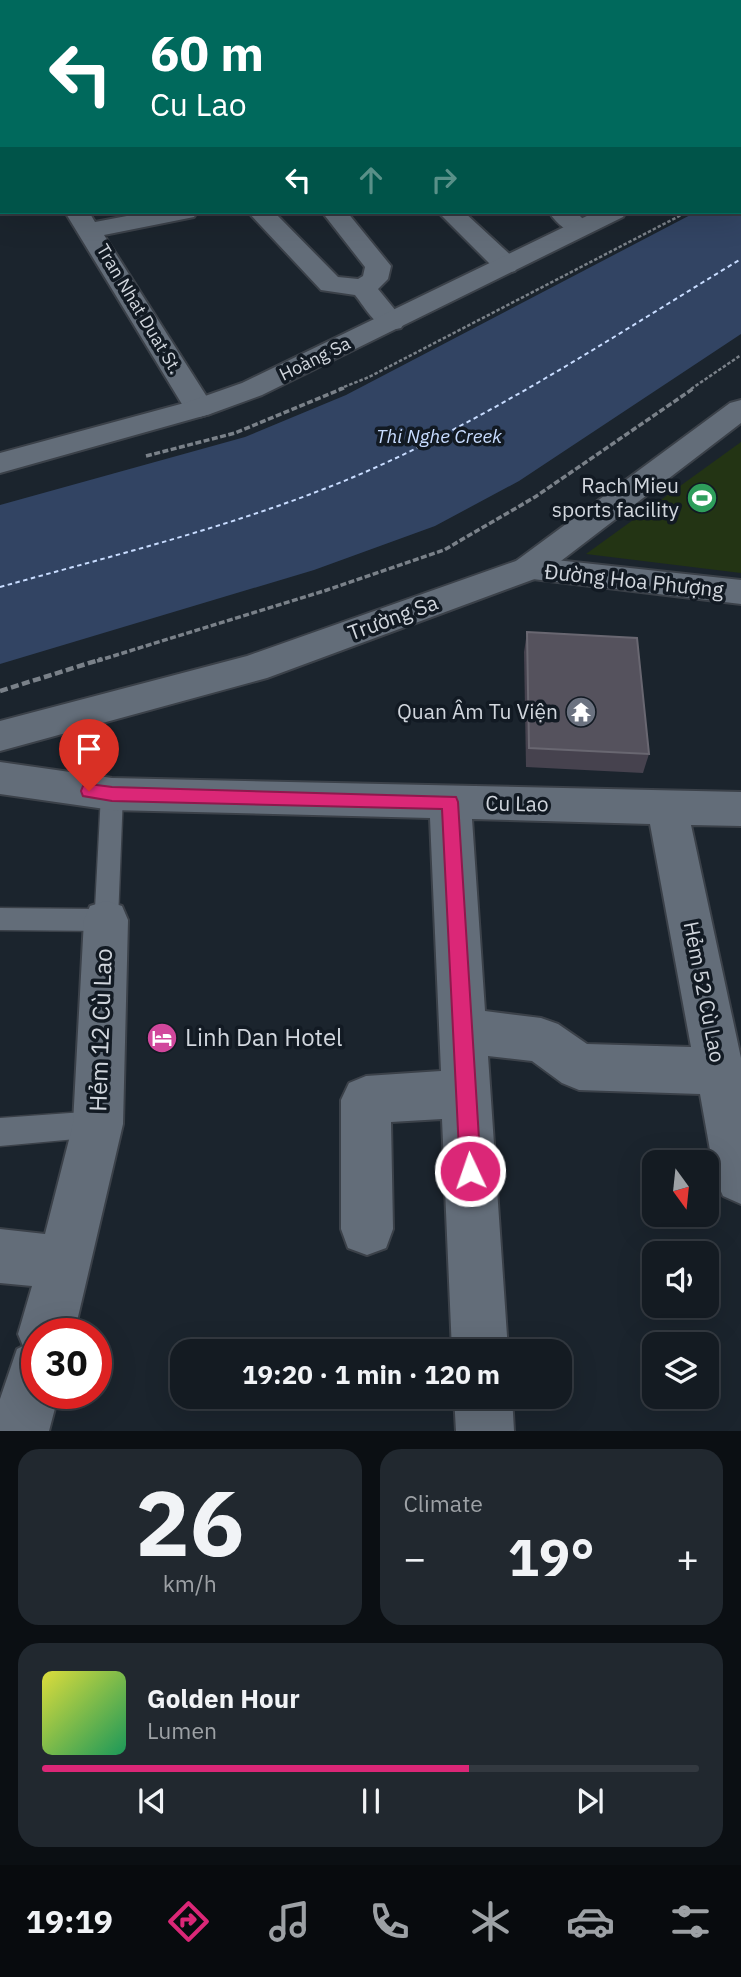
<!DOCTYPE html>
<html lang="en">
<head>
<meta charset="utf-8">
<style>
	body { margin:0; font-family:"IBM Plex Sans",sans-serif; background:#21282f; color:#f1f3f6; height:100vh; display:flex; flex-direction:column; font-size:26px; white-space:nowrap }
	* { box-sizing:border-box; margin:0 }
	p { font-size:23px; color:#9da1a5 }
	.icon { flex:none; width:38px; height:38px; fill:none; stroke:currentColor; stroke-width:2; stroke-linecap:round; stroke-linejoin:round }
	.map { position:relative; height:1431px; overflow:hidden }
	.details { display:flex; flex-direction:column; gap:18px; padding:18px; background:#0b0f13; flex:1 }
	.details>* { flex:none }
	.hud { position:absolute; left:0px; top:0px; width:742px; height:214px; box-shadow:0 7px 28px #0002,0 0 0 2px #333940; background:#00695c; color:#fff; overflow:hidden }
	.needle { width:46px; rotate:165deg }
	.buttons { position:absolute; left:642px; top:1150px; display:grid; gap:14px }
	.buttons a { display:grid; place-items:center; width:77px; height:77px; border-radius:14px; background:#141b22; box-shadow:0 7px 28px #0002,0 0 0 2px #333940; font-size:35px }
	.speed { position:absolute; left:21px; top:1318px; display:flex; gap:14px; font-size:35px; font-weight:700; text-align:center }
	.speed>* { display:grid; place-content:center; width:91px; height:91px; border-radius:50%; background:#141b22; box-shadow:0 7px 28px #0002,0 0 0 2px #333940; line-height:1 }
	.speed .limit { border:10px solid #d22; background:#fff; color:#111 }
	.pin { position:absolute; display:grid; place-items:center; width:60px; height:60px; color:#fff; margin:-72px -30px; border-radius:50% 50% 50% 0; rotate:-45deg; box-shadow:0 0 7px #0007 }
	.pin .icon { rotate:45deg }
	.me { position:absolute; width:77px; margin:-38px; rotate:357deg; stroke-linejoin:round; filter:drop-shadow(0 0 5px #0008) }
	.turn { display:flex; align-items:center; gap:24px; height:147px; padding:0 35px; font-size:32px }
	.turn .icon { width:91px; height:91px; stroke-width:2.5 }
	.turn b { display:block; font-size:49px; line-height:60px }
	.lanes { display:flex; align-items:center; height:66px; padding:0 35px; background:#0003; justify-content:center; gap:35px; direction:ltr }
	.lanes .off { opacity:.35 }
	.big { font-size:52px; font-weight:700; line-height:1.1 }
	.details .widget { flex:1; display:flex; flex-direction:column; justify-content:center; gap:10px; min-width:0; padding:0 24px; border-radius:21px; background:#21282f }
	.details .dial { align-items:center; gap:0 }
	.dial b { font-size:91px; line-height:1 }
	.song { display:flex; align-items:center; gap:21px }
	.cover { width:84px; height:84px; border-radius:10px; background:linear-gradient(135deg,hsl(60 70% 55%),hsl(150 70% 35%)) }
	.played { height:7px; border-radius:4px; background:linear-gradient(90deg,#db2777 65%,#333940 65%) }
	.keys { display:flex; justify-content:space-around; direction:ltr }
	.heat { display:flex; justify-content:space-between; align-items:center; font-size:38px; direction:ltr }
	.details .tiles { flex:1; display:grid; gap:18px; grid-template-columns:1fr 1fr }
	.widget:last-child { grid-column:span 2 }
	.trip { position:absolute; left:170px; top:1339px; width:402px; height:70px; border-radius:21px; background:#141b22; box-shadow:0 7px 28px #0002,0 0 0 2px #333940; font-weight:700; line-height:70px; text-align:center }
	.tab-bar { display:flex; height:112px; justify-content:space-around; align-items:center; background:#080b0e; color:#9da1a5 }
	.tab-bar .icon { width:49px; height:49px }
	.tab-bar .on { color:#db2777 }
	.tab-bar b { font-size:32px; color:#f1f3f6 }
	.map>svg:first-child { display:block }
	.green { fill:#233414 }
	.water { fill:#324463 }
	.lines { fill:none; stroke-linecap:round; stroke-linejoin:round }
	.ferry { stroke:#c8dcff; stroke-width:2; stroke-dasharray:4.5 3.5; stroke-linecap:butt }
	.lane-casing { stroke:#3b4149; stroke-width:3 }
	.street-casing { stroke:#3b4149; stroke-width:4 }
	.secondary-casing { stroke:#3b4149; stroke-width:4 }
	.path-far2 { stroke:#7a8189; stroke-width:2.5; stroke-dasharray:3.5 2; stroke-linecap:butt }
	.path-far1 { stroke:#7a8189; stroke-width:3.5; stroke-dasharray:6 2.5; stroke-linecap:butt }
	.path { stroke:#7a8189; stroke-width:4.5; stroke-dasharray:8 3.5; stroke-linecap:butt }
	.lane { fill:#636d79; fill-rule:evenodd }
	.street { fill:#636d79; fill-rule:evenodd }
	.secondary { fill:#636d79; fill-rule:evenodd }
	.wall { fill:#46424e }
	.building { fill:#55525d; stroke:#696771; stroke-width:2 }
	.route { fill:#db2777; stroke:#8e194d; stroke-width:2 }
	.labels { text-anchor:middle; stroke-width:7; stroke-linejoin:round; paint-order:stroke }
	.far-street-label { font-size:18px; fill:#d1d6dd; stroke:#121a23 }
	.far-water-label { font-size:19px; font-style:italic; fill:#c8dcff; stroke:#121a23 }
	.poi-label { font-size:21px; fill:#d1d6dd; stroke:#121a23; text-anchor:end }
	.street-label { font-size:21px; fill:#d1d6dd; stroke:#121a23 }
	.near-street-label { font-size:24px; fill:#d1d6dd; stroke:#121a23 }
	.near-poi-label { font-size:24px; fill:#d1d6dd; stroke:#121a23; text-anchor:start }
</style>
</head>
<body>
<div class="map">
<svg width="741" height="1431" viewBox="0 0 741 1431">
	<rect width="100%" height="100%" fill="#1b242d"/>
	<path class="green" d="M741,442V573L586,554Z"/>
	<path class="water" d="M741,189V334L519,481L435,526L314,570L0,664V505L245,437L346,395L696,212H740Z"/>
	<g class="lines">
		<path class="ferry" d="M0,587C122,553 247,523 363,473C496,415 617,334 741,259"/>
		<g class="lane-casing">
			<path id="lane" d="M279,0H290L291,2H280Z
				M520,0H531L532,2H521Z
				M605,0H623L604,2Z
				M112,785L120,788L123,794L118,920L115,927L106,931L0,930V908L95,909L101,794L104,788Z
				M98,1111L108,1114L112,1124L108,1134L98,1137L0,1146V1118Z"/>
		</g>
		<g class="street-casing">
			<path id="street" d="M55,0H83L54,2Z
				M440,0H467L439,2Z
				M0,5H2V17H0Z
				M740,22H741V34H740Z
				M0,89H2V104H0Z
				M0,166H2L0,181Z
				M65,212H89L95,222L148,212H197L194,217L104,235L214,408L210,414L199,417L188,414Z
				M248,212H274L338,277L358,279L363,276L365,267L322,212H347L391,266L388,279L378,289L405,322L401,328C378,334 368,311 355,295L321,290Z
				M438,212H464L515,259L519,265L515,271L506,273L497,271Z
				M549,212H576L592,228L589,233C572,237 558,226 549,212Z
				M528,557L741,580V604L516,577L511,569L516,561Z
				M0,762L112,778L741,792V826L691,825L741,1058V1204L723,1196L715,1178L700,1094L579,1090L562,1083L532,1061L488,1056L508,1351H452L442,1119L391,1122L393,1229L386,1248L367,1255L348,1248L341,1229V1100L349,1083L366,1076L441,1071L430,818L112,810L0,794ZM472,819L650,824L691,1047L587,1044L558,1024L541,1018L485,1011Z
				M106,901L122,906L128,920L123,1124L74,1334H37V1393H59L49,1431H0V1399L17,1349L23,1346L18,1334L32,1286L0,1283V1229L45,1234L73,1124L84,920L90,906Z
				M454,1396H512L514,1431H456Z"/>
		</g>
		<g class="secondary-casing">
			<path id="secondary" d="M740,146H741V160H740Z
				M595,212H626L623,217L262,395L210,414L0,473V453L188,402L242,383Z
				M741,400V423L540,577L267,678L0,751V721L247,656L516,561L730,403Z"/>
		</g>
		<path class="path-far2" d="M339,389L369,377L687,212
			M691,389L741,355"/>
		<path class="path-far1" d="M146,456L235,433L344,388
			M97,661L327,590L444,550L535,497L694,388"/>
		<path class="path" d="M0,691L102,659"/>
		<use href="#lane" class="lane"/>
		<use href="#street" class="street"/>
		<use href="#secondary" class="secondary"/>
	</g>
	<path class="wall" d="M527,632L649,754L643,773L526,767L524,652Z"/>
	<path class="building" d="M740,94H741L740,116Z
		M527,632L637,638L649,754L529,748Z"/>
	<path class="route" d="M89,784L112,787L456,797L458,802L481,1171L478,1178L470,1181L463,1178L460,1171L442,809L112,801L83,796L81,791L83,786Z"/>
	<defs>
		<g id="stadium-disc" transform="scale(1.575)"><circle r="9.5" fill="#2e9e5b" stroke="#121a23"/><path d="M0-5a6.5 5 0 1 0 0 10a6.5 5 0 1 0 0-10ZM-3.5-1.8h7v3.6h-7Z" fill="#fff"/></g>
		<g id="temple-disc" transform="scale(1.575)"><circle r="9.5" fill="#6b7280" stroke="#121a23"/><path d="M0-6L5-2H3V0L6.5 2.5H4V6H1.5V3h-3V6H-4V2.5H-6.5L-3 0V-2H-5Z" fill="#fff"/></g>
		<g id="hotel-disc" transform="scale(1.575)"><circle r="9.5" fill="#d1479c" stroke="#121a23"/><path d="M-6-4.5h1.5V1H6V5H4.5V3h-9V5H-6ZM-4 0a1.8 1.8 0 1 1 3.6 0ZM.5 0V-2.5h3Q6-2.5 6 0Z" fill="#fff"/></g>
	</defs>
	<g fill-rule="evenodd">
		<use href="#stadium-disc" x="702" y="498"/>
		<use href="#temple-disc" x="581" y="712"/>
		<use href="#hotel-disc" x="162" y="1038"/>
	</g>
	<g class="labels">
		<g class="far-street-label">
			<text transform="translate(139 309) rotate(59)" y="6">Tran Nhat Duat St.</text>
			<text transform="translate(315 359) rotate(-26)" y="6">Hoàng Sa</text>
		</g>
		<g class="far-water-label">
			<text x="439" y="443">Thi Nghe Creek</text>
		</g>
		<g class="poi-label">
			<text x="679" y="493">Rach Mieu<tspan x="679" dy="24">sports facility</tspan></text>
			<text x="558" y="719">Quan Âm Tu Viện</text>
		</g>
		<g class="street-label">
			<text transform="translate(634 581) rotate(6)" y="7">Đường Hoa Phượng</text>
			<text transform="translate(393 618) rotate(-20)" y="7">Trường Sa</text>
			<text transform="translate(517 804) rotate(1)" y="7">Cu Lao</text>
			<text transform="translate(704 992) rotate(79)" y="7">Hẻm 52 Cù Lao</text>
		</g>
		<g class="near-street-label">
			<text transform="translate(101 1030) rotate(-88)" y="8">Hẻm 12 Cù Lao</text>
		</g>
		<g class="near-poi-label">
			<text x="185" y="1046">Linh Dan Hotel</text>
		</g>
	</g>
</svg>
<div class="buttons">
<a><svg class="needle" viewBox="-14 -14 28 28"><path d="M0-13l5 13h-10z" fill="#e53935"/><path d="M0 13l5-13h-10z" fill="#9da1a5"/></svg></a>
<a><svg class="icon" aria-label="sound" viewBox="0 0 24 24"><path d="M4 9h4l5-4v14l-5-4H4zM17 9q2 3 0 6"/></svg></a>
<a><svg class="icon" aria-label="layers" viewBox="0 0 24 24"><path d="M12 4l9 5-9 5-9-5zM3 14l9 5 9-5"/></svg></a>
</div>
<div class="speed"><div class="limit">30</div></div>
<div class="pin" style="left:89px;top:791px;background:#d93025"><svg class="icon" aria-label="arrive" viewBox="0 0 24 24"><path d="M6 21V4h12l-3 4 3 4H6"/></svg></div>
<svg class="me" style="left:470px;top:1171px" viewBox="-20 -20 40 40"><circle r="17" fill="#db2777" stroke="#fff" stroke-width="3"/><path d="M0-11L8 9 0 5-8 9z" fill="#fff"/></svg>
<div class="trip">19:20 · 1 min · 120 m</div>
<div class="hud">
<div class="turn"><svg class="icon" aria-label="left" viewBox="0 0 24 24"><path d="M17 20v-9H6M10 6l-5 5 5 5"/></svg><div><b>60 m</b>Cu Lao</div></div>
<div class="lanes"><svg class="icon" aria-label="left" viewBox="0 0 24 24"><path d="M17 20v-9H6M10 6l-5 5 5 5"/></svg><svg class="icon off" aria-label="ahead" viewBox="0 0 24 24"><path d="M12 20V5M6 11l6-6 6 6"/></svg><svg class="icon off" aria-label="right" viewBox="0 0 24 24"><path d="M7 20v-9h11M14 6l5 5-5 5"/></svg></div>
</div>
</div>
<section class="details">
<div class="tiles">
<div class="widget dial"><b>26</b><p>km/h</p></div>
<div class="widget"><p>Climate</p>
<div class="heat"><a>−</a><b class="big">19°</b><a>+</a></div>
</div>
<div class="widget">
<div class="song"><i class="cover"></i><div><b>Golden Hour</b><p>Lumen</p></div></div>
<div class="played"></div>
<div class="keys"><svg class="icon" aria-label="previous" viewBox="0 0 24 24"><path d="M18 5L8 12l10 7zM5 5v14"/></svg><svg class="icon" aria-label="pause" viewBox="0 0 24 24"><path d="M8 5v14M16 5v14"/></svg><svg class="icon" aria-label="next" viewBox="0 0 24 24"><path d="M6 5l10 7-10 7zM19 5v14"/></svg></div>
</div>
</div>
</section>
<nav class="tab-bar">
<b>19:19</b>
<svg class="icon on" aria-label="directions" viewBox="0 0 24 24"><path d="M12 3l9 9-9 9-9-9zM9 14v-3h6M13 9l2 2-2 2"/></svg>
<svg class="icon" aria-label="music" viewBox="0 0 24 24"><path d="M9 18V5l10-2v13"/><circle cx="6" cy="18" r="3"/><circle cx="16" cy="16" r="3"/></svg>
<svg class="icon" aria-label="phone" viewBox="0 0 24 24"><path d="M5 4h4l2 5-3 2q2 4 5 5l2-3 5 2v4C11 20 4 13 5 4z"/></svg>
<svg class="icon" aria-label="climate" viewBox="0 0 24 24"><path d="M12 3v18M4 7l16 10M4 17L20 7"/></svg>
<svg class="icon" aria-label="car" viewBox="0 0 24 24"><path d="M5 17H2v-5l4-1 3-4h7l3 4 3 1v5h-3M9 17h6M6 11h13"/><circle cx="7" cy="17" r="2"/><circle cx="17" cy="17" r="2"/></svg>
<svg class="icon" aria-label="filters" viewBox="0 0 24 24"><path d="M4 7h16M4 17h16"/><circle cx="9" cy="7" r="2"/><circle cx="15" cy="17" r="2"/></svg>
</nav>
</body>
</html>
